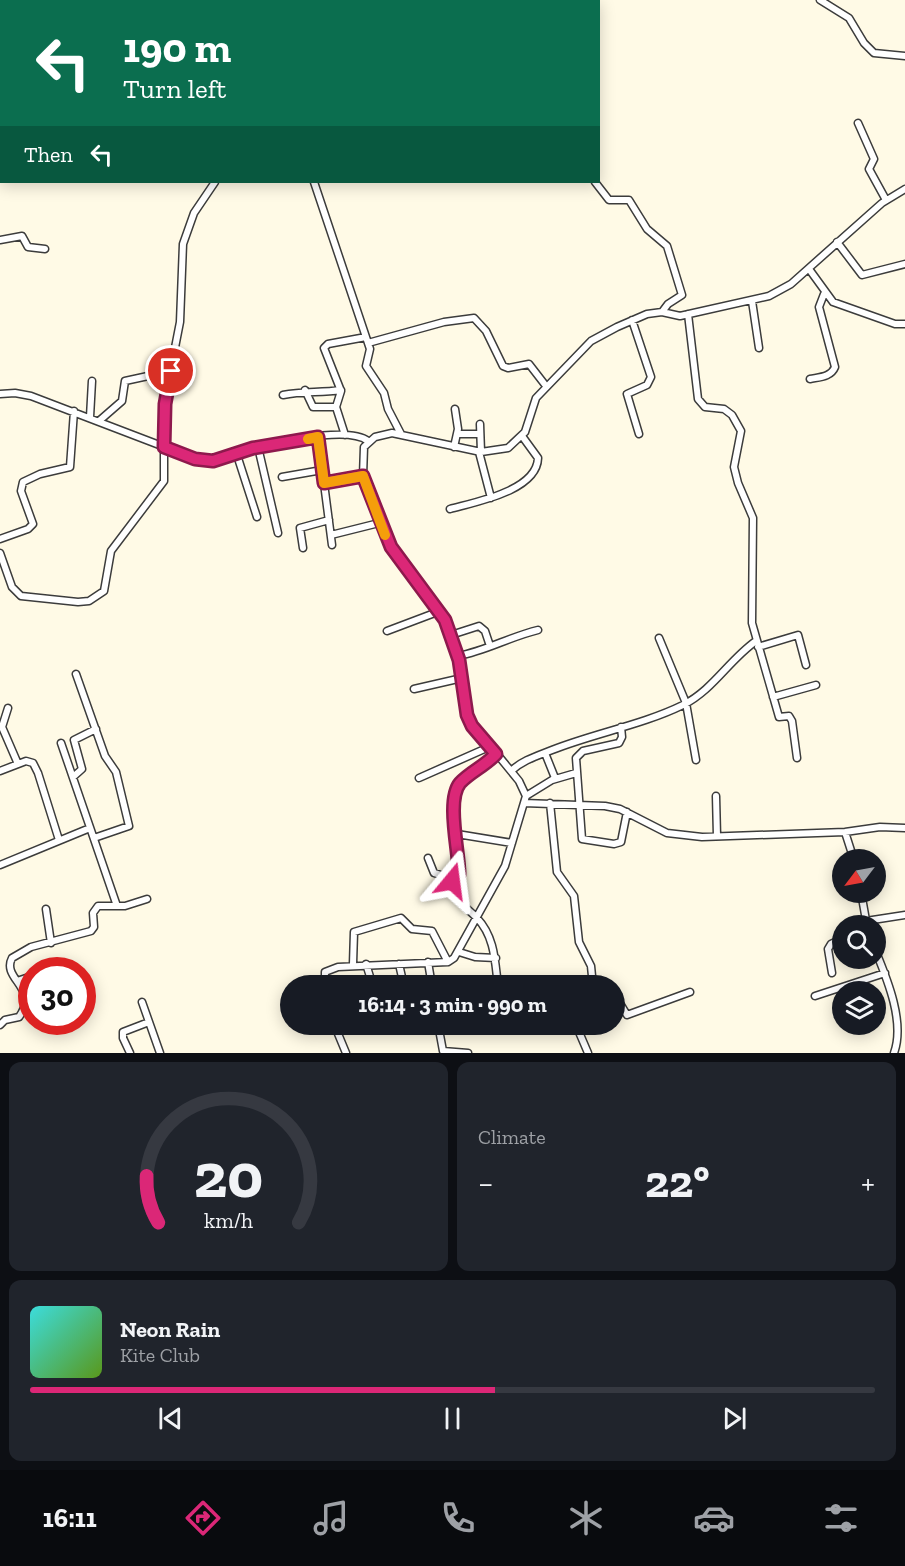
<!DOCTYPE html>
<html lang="en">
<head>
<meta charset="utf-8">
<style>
	body { margin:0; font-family:"Zilla Slab",serif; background:#20242c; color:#f1f3f6; height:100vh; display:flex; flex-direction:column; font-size:22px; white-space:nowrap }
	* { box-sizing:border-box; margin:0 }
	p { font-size:20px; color:#9ea1a6 }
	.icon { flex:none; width:33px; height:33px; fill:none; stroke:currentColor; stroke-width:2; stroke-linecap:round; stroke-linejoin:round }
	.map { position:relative; height:1053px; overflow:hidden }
	.drawer { display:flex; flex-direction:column; gap:9px; padding:9px; background:#0d0f14; flex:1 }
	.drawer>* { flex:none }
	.guide { position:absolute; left:0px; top:0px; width:600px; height:183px; box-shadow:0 3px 15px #0003; background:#0b6e4f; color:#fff; overflow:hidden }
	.needle { width:39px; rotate:238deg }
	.fabs { position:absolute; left:832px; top:849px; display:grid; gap:12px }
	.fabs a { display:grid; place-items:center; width:54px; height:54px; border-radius:50%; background:#171b24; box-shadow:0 3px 15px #0003; font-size:30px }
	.speed { position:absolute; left:18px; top:957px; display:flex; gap:12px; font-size:30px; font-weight:700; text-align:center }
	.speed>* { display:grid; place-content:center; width:78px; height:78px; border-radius:50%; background:#171b24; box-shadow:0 3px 15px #0003; line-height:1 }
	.speed .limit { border:9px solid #d22; background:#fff; color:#111 }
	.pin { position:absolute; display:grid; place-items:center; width:51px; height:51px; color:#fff; margin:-26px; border:3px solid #fff; border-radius:50%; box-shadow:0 2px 6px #0007 }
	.me { position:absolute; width:66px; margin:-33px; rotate:16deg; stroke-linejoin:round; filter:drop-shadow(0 0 4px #0008) }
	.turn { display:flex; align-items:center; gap:21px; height:126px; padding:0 24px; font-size:27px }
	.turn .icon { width:78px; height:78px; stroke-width:2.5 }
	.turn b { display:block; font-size:42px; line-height:51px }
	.then { display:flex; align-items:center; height:57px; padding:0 24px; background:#0003; gap:12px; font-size:22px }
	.big { font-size:45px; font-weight:800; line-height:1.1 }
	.drawer .card { flex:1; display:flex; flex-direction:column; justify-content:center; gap:9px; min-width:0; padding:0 21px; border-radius:12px; background:#20242c }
	.drawer .dial { align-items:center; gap:0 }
	.dial svg { height:156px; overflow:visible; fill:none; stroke:#363941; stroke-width:7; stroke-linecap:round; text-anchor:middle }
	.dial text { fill:#f1f3f6; stroke:none }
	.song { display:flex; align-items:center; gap:18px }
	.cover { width:72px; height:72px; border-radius:9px; background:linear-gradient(135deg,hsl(180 70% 55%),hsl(90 70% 35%)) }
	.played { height:6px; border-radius:3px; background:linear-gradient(90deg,#db2777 55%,#363941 55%) }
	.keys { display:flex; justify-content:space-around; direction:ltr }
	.heat { display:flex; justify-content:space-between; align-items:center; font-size:33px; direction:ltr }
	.drawer .tiles { flex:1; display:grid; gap:9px; grid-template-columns:1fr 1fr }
	.card:last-child { grid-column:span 2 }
	.trip { position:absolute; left:280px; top:975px; width:345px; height:60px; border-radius:30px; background:#171b24; box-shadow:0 3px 15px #0003; font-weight:800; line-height:60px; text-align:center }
	.dock { display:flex; height:96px; justify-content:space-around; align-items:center; background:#090b0e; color:#9ea1a6 }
	.dock .icon { width:42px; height:42px }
	.dock .current { color:#db2777 }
	.dock b { font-size:27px; color:#f1f3f6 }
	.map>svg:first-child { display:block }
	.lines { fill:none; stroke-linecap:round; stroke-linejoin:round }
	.minor-casing { stroke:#3c3c3c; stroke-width:9 }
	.minor { stroke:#fff; stroke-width:6 }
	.route-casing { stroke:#8e194d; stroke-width:15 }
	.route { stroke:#db2777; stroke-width:10 }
	.slow { stroke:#f59e0b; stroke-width:10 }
</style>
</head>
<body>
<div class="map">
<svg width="905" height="1053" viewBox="0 0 905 1053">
	<rect width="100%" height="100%" fill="#fffae6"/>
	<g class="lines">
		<g class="minor-casing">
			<path id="minor" d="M96,0L97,2
				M820,0L849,18L864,43L874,53L905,56
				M858,123L874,159L869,169L886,200
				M314,182L370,349L366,366L384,393L388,409L401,434
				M595,182L609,200H629L647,229L667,246L682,295L668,304L662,312
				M0,240L22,236L28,247L45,249
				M837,242L862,275L905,264
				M809,269L833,302L895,324H905
				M752,301L759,348
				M688,314L698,399L705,407L724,409L732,415L741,431L734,467L738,483L753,518L752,623L779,717L789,716L792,721L797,758
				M632,320L651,377L647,385L627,394L639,434
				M368,343L444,322L474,318L486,331L503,366L508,368L529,364L546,386
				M810,379C820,377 831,377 835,367L819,307L824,294
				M305,390L313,407H336
				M0,394L15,393L31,396L196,459C217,462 234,452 254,448C279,442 348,426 368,441
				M283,395C303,391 320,393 341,390
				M90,417L92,381
				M99,421L122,401L125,381L171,371
				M480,424L481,452
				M458,434H480
				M345,435L336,407L341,391L324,348L328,344L366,337
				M318,437L332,545
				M258,447L278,533
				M454,447L458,429L455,409
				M236,452L257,517
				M479,452L491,498
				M282,477L322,470
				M324,483L363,476
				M450,509C475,502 537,491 538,458L522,436
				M331,535L379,523
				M0,539L28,529L33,524L21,491L23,482L40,474L70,467L74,411
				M303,548L300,528L329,520
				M0,553L12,587L21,596L78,602L89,601L104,591L111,551L164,481V404L180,322L183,244L194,213L215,182
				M387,631L440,611
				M451,635L479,626L485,631L490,646
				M659,638L686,703L696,760
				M758,647L798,635L806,665
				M458,656C486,651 509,637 538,630
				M76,674L105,756L116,772L129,826L94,838
				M414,689L462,678
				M773,697L816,685
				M8,708L2,727L18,764
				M621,727L622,737L619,743L583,751L576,758L582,839L614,844L621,842L627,812
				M61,743L117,906
				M545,753L555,778
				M0,771L26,761L33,763L38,773L59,840
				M511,771C523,760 537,756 552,750C595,733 642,725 683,705C713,690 729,660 756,641
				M73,777L82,769L74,740L96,729
				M419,778L489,747
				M526,796L552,780L576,773
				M716,796L717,836
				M524,803L605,806L620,809L667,833L702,837L845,832L880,827L905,828
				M550,803L557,872L574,896L579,942L591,966L593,986
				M845,832L854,860
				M457,834L512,843
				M428,858L434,873L441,875C447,894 463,904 477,918C495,937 495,962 498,986
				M0,865L90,828
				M442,879L452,881L459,877C460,854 447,800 460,784C470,772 485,766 496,754
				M861,892L867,926
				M46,909L51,943
				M866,921L905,915
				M459,952L475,957L496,958
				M876,952C888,981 905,1023 894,1053
				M428,962L432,986
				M353,964L354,932L401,918L412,929L432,931L448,962
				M366,964L373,986
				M399,964L404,986
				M47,970L52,969
				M832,973L828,949L831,944L843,938
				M17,981L32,976
				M325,986V972L338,967L448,962L454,958L505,866L526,796L519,781L470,721L459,660L448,627L434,603L399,559L386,537L363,476L364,447L375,437L392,433L481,452L508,448L525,432L536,398L591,341L617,327L647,314L662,312L680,316L769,296L791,284L882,203L905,189
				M596,986L605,983L609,986
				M615,995L627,1015L690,992
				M815,996L885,973
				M142,1002L160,1053
				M334,1024L346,1053
				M438,1024L443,1051L468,1053
				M583,1024L579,1032L588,1053
				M0,1025L5,1020L19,1017C40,988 1,979 12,958L31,947L91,931L94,927L93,913L98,906H125L147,899
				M130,1053L123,1038V1032L149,1022"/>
		</g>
		<use href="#minor" class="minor"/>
	</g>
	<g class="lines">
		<g class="route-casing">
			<path id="route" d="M171,371L165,404L164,447L195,459L213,461L253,448L318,437L324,483L363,476L391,547L445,620L459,660L467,715L472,726L496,754C485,766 470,772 460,783C446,800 459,851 459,874L458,879L452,881"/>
		</g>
		<use href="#route" class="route"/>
		<path class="slow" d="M308,439L318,437L324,483L363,476L385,535"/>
	</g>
</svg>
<div class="fabs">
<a><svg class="needle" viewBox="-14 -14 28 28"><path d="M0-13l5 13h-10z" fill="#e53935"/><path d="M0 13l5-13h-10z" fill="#9ea1a6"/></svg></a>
<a><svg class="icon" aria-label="search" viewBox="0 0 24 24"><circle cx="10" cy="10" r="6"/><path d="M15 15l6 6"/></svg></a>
<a><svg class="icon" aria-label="layers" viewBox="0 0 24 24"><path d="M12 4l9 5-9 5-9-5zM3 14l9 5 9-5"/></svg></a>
</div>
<div class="speed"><div class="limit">30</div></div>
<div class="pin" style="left:171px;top:371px;background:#d93025"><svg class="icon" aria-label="arrive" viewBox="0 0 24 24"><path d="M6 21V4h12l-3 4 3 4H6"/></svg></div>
<svg class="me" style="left:452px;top:881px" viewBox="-20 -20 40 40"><path d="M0-17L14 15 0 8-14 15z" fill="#db2777" stroke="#fff" stroke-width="4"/></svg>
<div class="trip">16:14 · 3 min · 990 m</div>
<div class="guide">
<div class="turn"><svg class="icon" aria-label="left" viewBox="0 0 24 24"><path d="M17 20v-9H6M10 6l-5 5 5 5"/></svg><div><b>190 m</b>Turn left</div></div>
<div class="then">Then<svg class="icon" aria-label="left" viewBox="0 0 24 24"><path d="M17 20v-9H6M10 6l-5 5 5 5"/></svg></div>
</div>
</div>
<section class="drawer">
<div class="tiles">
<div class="card dial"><svg viewBox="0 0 100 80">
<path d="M14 69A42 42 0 1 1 86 69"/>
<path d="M14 69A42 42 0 0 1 8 45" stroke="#db2777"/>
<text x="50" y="56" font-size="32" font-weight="700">20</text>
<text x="50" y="72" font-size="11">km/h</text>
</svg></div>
<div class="card"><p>Climate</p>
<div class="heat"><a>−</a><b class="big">22°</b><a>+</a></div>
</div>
<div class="card">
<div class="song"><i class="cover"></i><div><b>Neon Rain</b><p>Kite Club</p></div></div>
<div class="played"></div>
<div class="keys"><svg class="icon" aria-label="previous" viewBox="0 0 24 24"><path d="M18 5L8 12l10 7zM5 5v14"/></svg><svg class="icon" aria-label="pause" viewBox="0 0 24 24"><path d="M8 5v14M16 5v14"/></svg><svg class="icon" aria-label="next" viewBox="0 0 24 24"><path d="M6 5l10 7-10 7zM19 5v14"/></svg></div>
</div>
</div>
</section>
<nav class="dock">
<b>16:11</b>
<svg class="icon current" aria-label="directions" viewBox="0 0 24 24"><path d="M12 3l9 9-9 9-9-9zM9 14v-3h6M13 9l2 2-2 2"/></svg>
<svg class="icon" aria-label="music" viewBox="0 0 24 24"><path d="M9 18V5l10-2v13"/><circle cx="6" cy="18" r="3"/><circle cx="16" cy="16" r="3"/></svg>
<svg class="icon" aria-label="phone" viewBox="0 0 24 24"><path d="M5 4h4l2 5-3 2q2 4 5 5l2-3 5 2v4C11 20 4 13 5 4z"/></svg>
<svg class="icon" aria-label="climate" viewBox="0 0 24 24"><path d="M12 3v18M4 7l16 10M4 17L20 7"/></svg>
<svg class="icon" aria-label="car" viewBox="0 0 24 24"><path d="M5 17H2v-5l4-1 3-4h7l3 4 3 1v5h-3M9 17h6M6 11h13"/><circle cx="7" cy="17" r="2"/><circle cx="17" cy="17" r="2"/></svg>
<svg class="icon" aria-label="filters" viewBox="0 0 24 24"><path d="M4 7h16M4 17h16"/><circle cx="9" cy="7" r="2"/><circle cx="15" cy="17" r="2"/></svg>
</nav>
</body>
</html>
